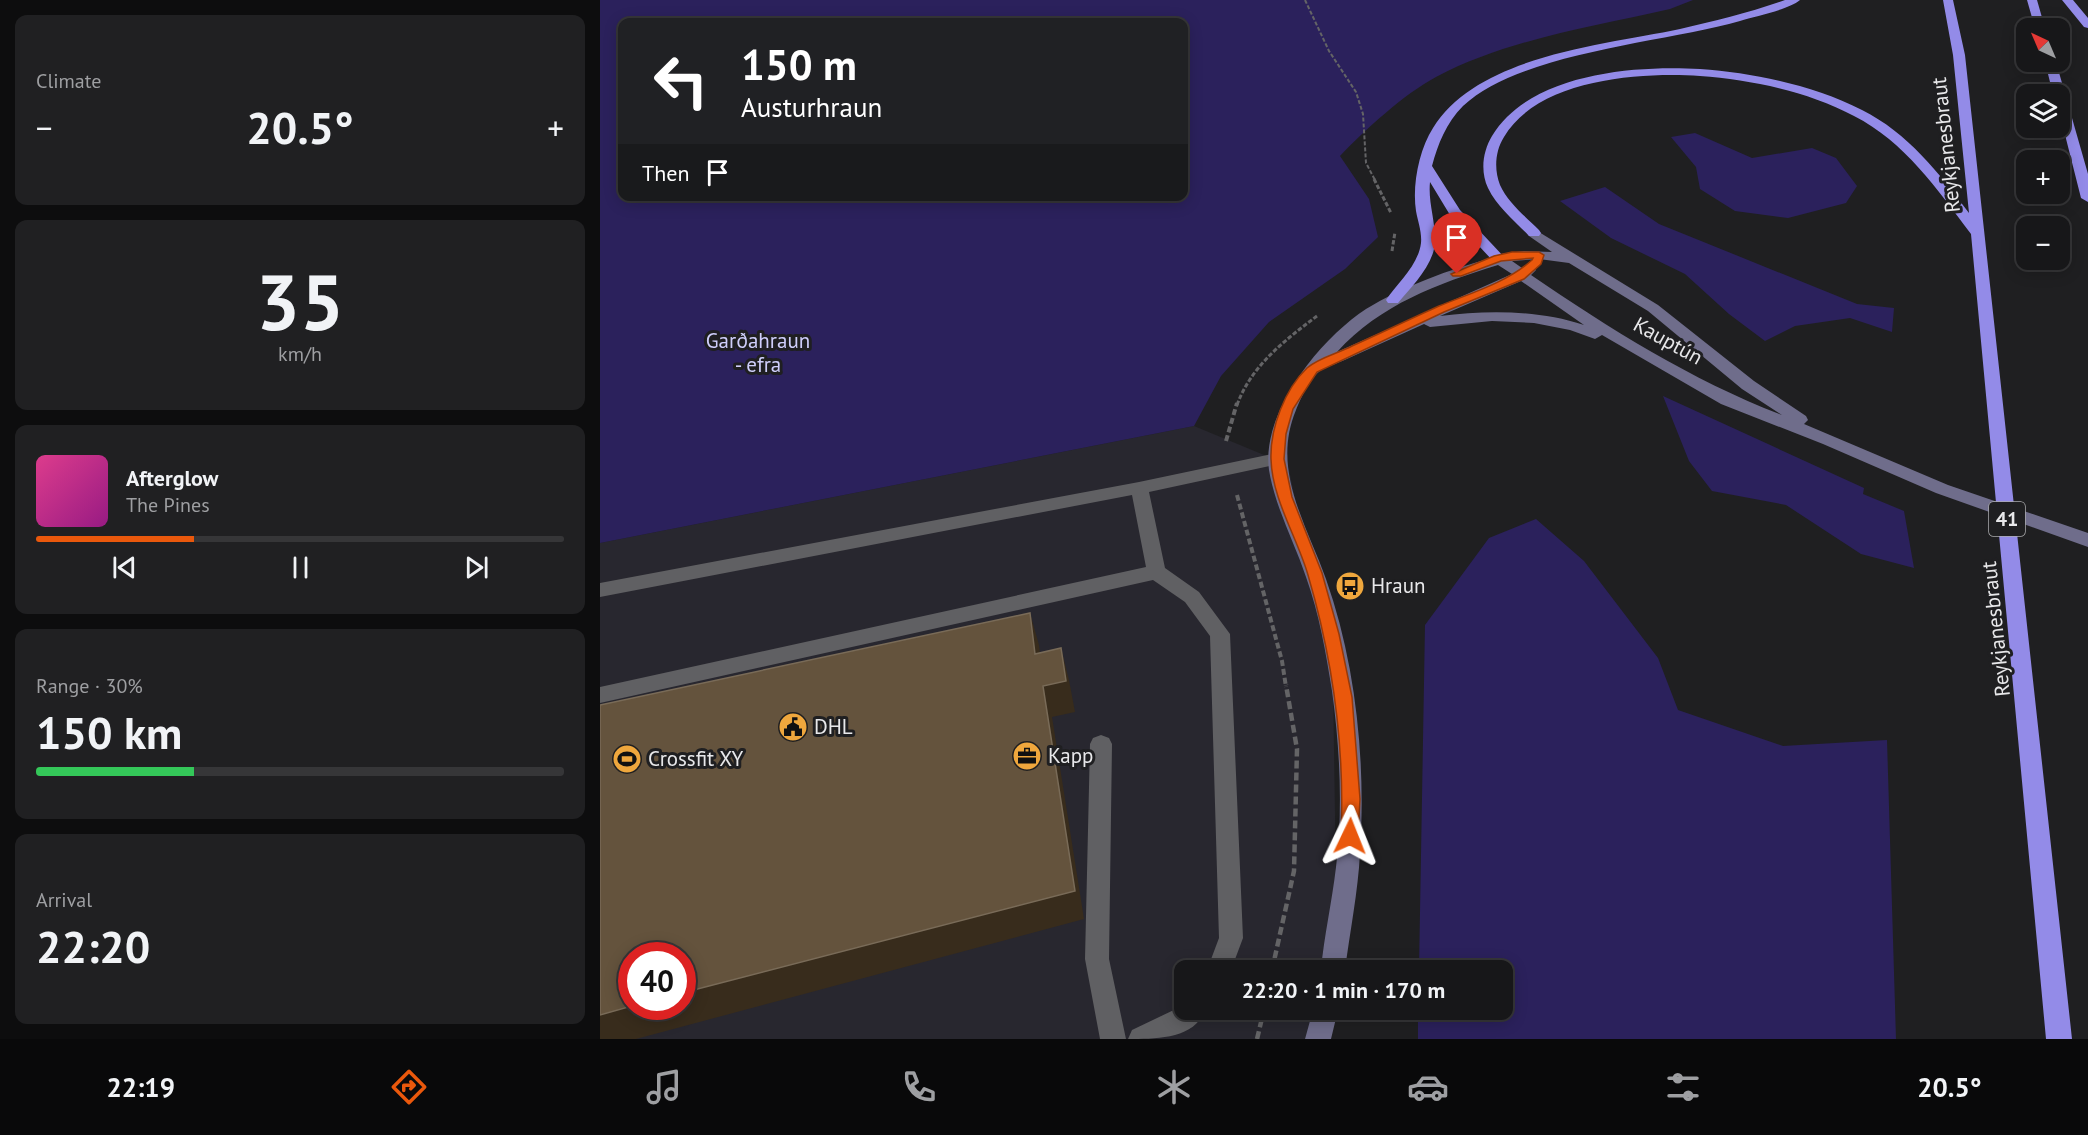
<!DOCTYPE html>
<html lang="en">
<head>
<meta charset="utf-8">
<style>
	body { margin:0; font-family:"PT Sans",sans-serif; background:#202022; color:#f1f3f6; height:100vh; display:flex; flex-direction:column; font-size:22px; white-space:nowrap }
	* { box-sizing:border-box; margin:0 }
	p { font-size:20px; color:#9e9fa2 }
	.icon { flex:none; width:33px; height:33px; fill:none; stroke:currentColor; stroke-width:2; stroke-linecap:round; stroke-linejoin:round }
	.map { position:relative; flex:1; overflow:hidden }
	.side { display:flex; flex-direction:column; gap:15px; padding:15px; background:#0d0d0e; width:600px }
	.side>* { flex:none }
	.hud { position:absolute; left:18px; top:18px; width:570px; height:183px; border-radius:12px; box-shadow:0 3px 15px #0003,0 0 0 2px #363638; background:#202124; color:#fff; overflow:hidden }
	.needle { width:39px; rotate:316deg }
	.tools { position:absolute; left:1416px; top:18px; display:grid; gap:12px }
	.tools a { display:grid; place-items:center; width:54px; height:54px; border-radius:12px; background:#171719; box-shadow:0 3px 15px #0003,0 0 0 2px #363638; font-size:30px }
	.speed { position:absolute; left:18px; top:942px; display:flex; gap:12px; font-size:30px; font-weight:700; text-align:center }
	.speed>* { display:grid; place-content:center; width:78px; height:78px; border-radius:50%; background:#171719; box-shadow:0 3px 15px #0003,0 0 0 2px #363638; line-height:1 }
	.speed .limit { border:9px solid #d22; background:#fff; color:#111 }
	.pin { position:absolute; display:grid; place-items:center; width:51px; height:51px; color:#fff; margin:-62px -26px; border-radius:50% 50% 50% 0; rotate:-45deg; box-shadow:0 0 6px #0007 }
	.pin .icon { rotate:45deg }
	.me { position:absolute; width:66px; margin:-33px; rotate:2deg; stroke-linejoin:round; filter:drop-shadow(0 0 4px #0008) }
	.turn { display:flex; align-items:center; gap:21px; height:126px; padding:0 24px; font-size:27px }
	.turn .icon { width:78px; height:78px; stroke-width:2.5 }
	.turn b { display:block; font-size:42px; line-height:51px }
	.then { display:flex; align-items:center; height:57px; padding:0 24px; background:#0003; gap:12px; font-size:22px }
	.big { font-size:45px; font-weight:800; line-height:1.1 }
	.side .card { flex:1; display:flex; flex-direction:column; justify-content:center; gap:9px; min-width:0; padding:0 21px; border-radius:12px; background:#202022 }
	.side .dial { align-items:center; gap:0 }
	.dial b { font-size:78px; line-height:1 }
	.song { display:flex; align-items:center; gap:18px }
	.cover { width:72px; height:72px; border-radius:9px; background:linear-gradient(135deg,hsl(330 70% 55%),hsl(310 70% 35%)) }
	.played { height:6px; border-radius:3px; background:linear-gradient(90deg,#ea580c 30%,#363638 30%) }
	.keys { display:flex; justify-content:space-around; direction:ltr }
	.heat { display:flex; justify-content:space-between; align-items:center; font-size:33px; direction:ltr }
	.charge { height:9px; border-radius:4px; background:linear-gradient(90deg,#34c759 30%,#363638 0) }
	.trip { position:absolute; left:574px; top:960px; width:339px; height:60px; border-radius:12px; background:#171719; box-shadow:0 3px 15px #0003,0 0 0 2px #363638; font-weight:800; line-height:60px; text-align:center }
	.menu { display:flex; height:96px; justify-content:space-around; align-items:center; background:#09090a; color:#9e9fa2 }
	.menu .icon { width:42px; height:42px }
	.menu .on { color:#ea580c }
	.menu b { font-size:27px; color:#f1f3f6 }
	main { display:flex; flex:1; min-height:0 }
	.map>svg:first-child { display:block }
	.built { fill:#28272f; fill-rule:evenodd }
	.green { fill:#2b215c; fill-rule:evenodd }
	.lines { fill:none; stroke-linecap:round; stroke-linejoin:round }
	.path-far3 { stroke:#646466; stroke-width:2; stroke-dasharray:4 2; stroke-linecap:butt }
	.path-far2 { stroke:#646466; stroke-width:3; stroke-dasharray:4.5 2; stroke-linecap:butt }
	.path-far1 { stroke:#646466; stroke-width:4; stroke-dasharray:6 3; stroke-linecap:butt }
	.path { stroke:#646466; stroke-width:4.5; stroke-dasharray:8 4; stroke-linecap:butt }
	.lane { fill:#606063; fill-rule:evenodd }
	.secondary { fill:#6f6d8b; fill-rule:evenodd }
	.highway { fill:#938be8; fill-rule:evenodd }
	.shaded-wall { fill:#382c1c }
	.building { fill:#64533d; stroke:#796b58; stroke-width:1.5 }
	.route { fill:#ea580c; stroke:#983908; stroke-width:1.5 }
	.labels { text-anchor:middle; stroke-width:6; stroke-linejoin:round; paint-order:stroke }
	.shield { fill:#1f1f21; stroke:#acacae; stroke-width:1.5 }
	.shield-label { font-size:20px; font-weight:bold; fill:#e8e8ea }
	.street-label { font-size:21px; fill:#e8e8ea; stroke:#1f1f21 }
	.park-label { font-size:21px; fill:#cfcefb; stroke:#1f1f21 }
	.poi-label { font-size:21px; fill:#e8e8ea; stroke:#1f1f21; text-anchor:start }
</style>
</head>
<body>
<main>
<section class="side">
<div class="card"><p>Climate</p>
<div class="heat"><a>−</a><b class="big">20.5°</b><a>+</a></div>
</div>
<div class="card dial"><b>35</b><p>km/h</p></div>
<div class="card">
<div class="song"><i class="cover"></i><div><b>Afterglow</b><p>The Pines</p></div></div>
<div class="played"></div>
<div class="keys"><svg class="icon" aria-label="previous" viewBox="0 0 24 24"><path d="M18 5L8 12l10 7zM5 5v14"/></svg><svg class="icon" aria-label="pause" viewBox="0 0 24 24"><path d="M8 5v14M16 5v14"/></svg><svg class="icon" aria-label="next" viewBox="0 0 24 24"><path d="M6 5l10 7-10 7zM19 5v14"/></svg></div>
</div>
<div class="card"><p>Range · 30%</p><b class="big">150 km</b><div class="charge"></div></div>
<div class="card"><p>Arrival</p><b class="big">22:20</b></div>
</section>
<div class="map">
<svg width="1488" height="1039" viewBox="0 0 1488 1039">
	<rect width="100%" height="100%" fill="#1f1f21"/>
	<path class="built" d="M594,426L688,465L733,682L737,949L729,970H585V1010H715L705,1039H0V543ZM32,956H82V1006H32Z"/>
	<path class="green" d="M0,0H1093L1070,9C992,27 908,39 836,77C804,94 765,130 740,156L769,199L778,237L745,269L669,322L621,376L594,426L0,543ZM22,22H584V196H22Z
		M1095,133L1152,158L1212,148L1236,158L1257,186L1246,203L1188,218L1135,211L1100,189L1096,167L1071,137Z
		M1005,187L1059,224L1257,304L1294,308L1292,332L1250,318L1195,326L1165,341L1129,314L1085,274L1011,238L960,201Z
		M1063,396L1264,488L1263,494L1304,511L1314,568L1261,554L1186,505L1112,491L1089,461Z
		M936,519L984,561L1058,658L1078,710L1183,746L1287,740L1296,1039H818V1010H903V970H819L825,625L889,538Z"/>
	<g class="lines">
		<path class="path-far3" d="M705,0L729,51L756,92L763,114L766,163L775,180"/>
		<path class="path-far2" d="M774,179L791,213
			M792,251L795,232
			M637,405C651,366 685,340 717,316"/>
		<path class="path-far1" d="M626,441L637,403
			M637,495L682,661L686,687"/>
		<path class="path" d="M672,970L694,871L697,749L686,685
			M657,1039L664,1010"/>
		<path class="lane" d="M677,453L683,455L686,459L683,463L549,492L565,568L599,592L630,634L643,938L631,970H607L619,938L610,636L585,602L553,580L0,703V687L546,567L532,495L0,597V583L539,482Z
			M501,735L509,738L512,744L509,959L526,1039H500L485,959L490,744L493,738Z
			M585,1001V1010H605C595,1039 556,1039 528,1039L532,1030L578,1008Z"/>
		<path class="secondary" d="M934,229L1058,305L1154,381L1206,416L1208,420L1204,424L1348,485L1488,533V547L1336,493L1223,444L1121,404L1002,335L995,339L970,330L934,323L892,321L830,327L824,324C799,335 774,347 749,358C741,362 728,366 720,371C710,378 701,398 696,410C671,470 706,523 726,579C756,664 766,762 760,853C758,892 750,931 745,970H721C724,936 732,902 736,867C743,809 740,749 732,691C726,653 719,613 706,577C694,541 675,507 669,470C661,412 720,339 766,309C803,286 849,270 891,258L893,255L924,251L952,252L929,236L927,233L929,230ZM939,259L969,263L1048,311L1142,389L1182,415C1093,381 1010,329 931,275L936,270L934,267L922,268L912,261ZM898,265L912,274L737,352C781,304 837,284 898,265ZM921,281L984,325C938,310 888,310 840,316Z
			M713,1010H738L731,1039H705Z"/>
		<path class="highway" d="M1185,0H1200C1188,10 1156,16 1140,21C1063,43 921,52 863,106C846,123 838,144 832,166L860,210L905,258L903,261H893L850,215L830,182C828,202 835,219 835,239C836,263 812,286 798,303H788L786,300C798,282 818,266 821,243C822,232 818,222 816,211C812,185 819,150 833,128C878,55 1004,45 1080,29C1115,21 1151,12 1185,0Z
			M1343,0H1353L1365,55L1472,1039H1446L1371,234C1337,189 1305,142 1254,116C1207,91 1152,80 1100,76C1040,72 938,79 904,137C895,151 894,170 900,185C908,203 926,217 939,230L941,233L939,236H929C915,221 897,207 888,188C880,171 883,151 892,136C930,73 1035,65 1100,69C1154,73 1213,85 1262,110C1308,133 1339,173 1369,213L1353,55Z
			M1427,0H1437L1445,28H1435Z
			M1462,0H1473L1488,18V28L1484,27Z
			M1445,62H1456L1488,174V202L1481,198L1460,115V94H1453Z"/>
	</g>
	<path class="shaded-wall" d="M430,613L439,645L444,685L435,654Z
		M461,648L469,680L475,712L452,717L484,919L36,1039H0V1015L32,1006H82V993L443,686Z"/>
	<path class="building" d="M430,613L435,654L461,648L466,681L443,686L475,891L82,993V956H32V1006L0,1015V705Z"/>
	<path class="route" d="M912,252H939L944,255L941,264L924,279L844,312L717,372L693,409L686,434L684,459L692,497L722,573L739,634L752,697L760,799L758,836L756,841L750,843L744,841L741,836C745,747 733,660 708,575C697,537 672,499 671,459C670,428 685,389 707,368C718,358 739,353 752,346C781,333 810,319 839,306C871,293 906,283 932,260L933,258L901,261L861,276H853L851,274L894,256Z"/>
	<defs>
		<g id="bus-disc" transform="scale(1.5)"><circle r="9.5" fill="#efa73d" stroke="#1f1f21"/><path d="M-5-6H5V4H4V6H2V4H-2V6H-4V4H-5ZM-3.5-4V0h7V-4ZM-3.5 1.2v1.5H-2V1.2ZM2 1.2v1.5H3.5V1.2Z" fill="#111"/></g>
		<g id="civic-disc" transform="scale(1.5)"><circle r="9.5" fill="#efa73d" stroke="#1f1f21"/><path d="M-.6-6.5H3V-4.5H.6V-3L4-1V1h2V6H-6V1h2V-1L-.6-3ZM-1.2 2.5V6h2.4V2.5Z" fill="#111"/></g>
		<g id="office-disc" transform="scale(1.5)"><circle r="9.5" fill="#efa73d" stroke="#1f1f21"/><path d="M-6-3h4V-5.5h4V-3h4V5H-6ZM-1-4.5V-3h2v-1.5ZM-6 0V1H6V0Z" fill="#111"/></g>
		<g id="stadium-disc" transform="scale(1.5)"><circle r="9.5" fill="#efa73d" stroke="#1f1f21"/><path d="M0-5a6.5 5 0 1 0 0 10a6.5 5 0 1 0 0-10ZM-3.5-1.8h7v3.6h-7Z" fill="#111"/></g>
	</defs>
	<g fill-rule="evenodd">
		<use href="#bus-disc" x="750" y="586"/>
		<use href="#civic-disc" x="193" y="727"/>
		<use href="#office-disc" x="427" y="756"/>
		<use href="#stadium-disc" x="27" y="759"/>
	</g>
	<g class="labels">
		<rect class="shield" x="1389" y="502" width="36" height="34" rx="4.5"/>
		<g class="shield-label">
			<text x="1407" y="526">41</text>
		</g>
		<g class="street-label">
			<text transform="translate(1346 145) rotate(-96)" y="7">Reykjanesbraut</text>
			<text transform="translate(1068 341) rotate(29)" y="7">Kauptún</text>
			<text transform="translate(1396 629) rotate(-96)" y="7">Reykjanesbraut</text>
		</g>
		<g class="park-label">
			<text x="158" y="348">Garðahraun<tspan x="158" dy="24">- efra</tspan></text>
		</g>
		<g class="poi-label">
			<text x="771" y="593">Hraun</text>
			<text x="214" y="734">DHL</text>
			<text x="448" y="763">Kapp</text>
			<text x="48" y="766">Crossfit XY</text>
		</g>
	</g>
</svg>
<div class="tools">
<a><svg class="needle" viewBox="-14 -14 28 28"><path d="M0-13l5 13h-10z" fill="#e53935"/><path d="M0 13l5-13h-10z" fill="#9e9fa2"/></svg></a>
<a><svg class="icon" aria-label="layers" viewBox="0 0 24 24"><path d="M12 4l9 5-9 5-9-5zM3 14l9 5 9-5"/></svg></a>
<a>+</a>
<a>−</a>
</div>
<div class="speed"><div class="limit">40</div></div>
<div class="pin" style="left:857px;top:274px;background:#d93025"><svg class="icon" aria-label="arrive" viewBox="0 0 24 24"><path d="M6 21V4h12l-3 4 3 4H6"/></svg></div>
<svg class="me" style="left:750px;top:836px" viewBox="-20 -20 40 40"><path d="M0-17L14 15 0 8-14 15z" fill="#ea580c" stroke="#fff" stroke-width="4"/></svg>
<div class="trip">22:20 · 1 min · 170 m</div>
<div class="hud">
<div class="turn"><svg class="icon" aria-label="left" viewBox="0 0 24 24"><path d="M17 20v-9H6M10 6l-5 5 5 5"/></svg><div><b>150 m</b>Austurhraun</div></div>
<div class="then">Then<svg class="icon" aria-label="arrive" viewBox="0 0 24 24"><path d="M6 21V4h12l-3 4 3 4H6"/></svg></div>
</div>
</div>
</main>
<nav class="menu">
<b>22:19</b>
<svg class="icon on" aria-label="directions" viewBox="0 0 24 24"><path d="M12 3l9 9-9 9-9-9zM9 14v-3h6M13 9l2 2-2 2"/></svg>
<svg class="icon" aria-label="music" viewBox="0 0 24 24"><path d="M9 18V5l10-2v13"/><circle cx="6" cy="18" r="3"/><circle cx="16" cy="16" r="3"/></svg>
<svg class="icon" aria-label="phone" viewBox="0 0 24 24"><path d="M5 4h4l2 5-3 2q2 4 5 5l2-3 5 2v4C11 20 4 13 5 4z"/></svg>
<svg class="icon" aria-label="climate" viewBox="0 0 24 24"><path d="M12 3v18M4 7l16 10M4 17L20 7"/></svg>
<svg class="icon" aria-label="car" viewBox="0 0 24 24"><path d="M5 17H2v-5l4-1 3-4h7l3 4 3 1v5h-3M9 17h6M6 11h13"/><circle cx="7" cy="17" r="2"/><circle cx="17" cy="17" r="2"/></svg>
<svg class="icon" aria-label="filters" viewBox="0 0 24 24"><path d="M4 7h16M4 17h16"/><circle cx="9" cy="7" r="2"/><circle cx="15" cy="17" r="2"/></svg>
<b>20.5°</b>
</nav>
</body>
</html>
